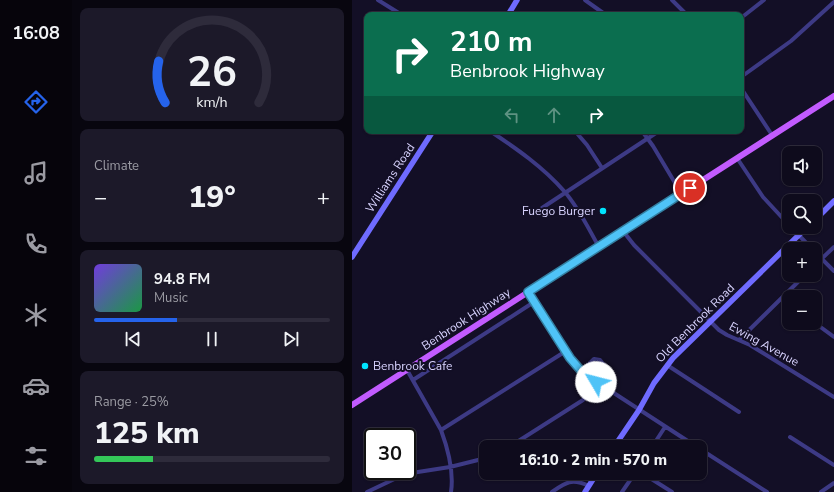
<!DOCTYPE html>
<html lang="en">
<head>
<meta charset="utf-8">
<style>
	body { margin:0; font-family:"Nunito Sans",sans-serif; background:#1c1929; color:#f1f3f6; height:100vh; display:flex; flex-direction:column; font-size:15px; white-space:nowrap }
	* { box-sizing:border-box; margin:0 }
	p { font-size:13px; color:#9b9ba3 }
	.icon { flex:none; width:22px; height:22px; fill:none; stroke:currentColor; stroke-width:2; stroke-linecap:round; stroke-linejoin:round }
	.map { position:relative; flex:1; overflow:hidden }
	.sheet { display:flex; flex-direction:column; gap:8px; padding:8px; background:#08060f; width:280px }
	.sheet>* { flex:none }
	.hud { position:absolute; left:12px; top:12px; width:380px; height:122px; border-radius:8px; box-shadow:0 1px 3px #0004,0 0 0 1px #2e2b3b; background:#0b6e4f; color:#fff; overflow:hidden }
	.tools { position:absolute; left:430px; top:146px; display:grid; gap:8px }
	.tools a { display:grid; place-items:center; width:40px; height:40px; border-radius:8px; background:#0e0b1c; box-shadow:0 1px 3px #0004,0 0 0 1px #2e2b3b; font-size:20px }
	.speed { position:absolute; left:12px; top:428px; display:flex; gap:8px; font-size:20px; font-weight:700; text-align:center }
	.speed>* { display:grid; place-content:center; width:52px; height:52px; border-radius:50%; background:#0e0b1c; box-shadow:0 1px 3px #0004,0 0 0 1px #2e2b3b; line-height:1 }
	.speed .limit { border:2px solid #111; border-radius:6px; background:#fff; color:#111 }
	.pin { position:absolute; display:grid; place-items:center; width:34px; height:34px; color:#fff; margin:-17px; border:2px solid #fff; border-radius:50%; box-shadow:0 1px 4px #0007 }
	.me { position:absolute; width:44px; margin:-22px; rotate:307deg; stroke-linejoin:round; filter:drop-shadow(0 0 3px #0008) }
	.turn { display:flex; align-items:center; gap:14px; height:84px; padding:0 20px; font-size:18px }
	.turn .icon { width:52px; height:52px; stroke-width:2.5 }
	.turn b { display:block; font-size:28px; line-height:34px }
	.lanes { display:flex; align-items:center; height:38px; padding:0 20px; background:#0003; justify-content:center; gap:20px; direction:ltr }
	.lanes .off { opacity:.35 }
	.big { font-size:30px; font-weight:800; line-height:1.1 }
	.sheet .widget { flex:1; display:flex; flex-direction:column; justify-content:center; gap:6px; min-width:0; padding:0 14px; border-radius:8px; background:#1c1929 }
	.sheet .dial { align-items:center; gap:0 }
	.dial svg { height:104px; overflow:visible; fill:none; stroke:#2e2b3b; stroke-width:7; stroke-linecap:round; text-anchor:middle }
	.dial text { fill:#f1f3f6; stroke:none }
	.song { display:flex; align-items:center; gap:12px }
	.cover { width:48px; height:48px; border-radius:6px; background:linear-gradient(135deg,hsl(260 70% 55%),hsl(140 70% 35%)) }
	.played { height:4px; border-radius:2px; background:linear-gradient(90deg,#2563eb 35%,#2e2b3b 35%) }
	.keys { display:flex; justify-content:space-around; direction:ltr }
	.heat { display:flex; justify-content:space-between; align-items:center; font-size:22px; direction:ltr }
	.charge { height:6px; border-radius:3px; background:linear-gradient(90deg,#34c759 25%,#2e2b3b 0) }
	.trip { position:absolute; left:127px; top:440px; width:228px; height:40px; border-radius:8px; background:#0e0b1c; box-shadow:0 1px 3px #0004,0 0 0 1px #2e2b3b; font-weight:800; line-height:40px; text-align:center }
	main { display:flex; flex:1; min-height:0 }
	.tab-bar { display:flex; flex-direction:column; width:72px; justify-content:space-around; align-items:center; background:#06040b; color:#9b9ba3 }
	.tab-bar .icon { width:28px; height:28px }
	.tab-bar .current { color:#2563eb }
	.tab-bar b { font-size:18px; color:#f1f3f6 }
	.map>svg:first-child { display:block }
	.lines { fill:none; stroke-linecap:round; stroke-linejoin:round }
	.street { stroke:#3d3a85; stroke-width:4 }
	.secondary { stroke:#6f6bff; stroke-width:5.5 }
	.primary { stroke:#c25bff; stroke-width:6 }
	.route-casing { stroke:#337fa1; stroke-width:10 }
	.route { stroke:#4fc3f7; stroke-width:7 }
	.poi-dot { fill:#00e5ff; stroke:#130f26; stroke-width:1.5 }
	.labels { text-anchor:middle; stroke-width:4; stroke-linejoin:round; paint-order:stroke }
	.street-label { font-size:12px; fill:#d9d4ff; stroke:#130f26 }
	.poi-label { font-size:12px; fill:#d9d4ff; stroke:#130f26; text-anchor:end }
</style>
</head>
<body>
<main>
<nav class="tab-bar">
<b>16:08</b>
<svg class="icon current" aria-label="directions" viewBox="0 0 24 24"><path d="M12 3l9 9-9 9-9-9zM9 14v-3h6M13 9l2 2-2 2"/></svg>
<svg class="icon" aria-label="music" viewBox="0 0 24 24"><path d="M9 18V5l10-2v13"/><circle cx="6" cy="18" r="3"/><circle cx="16" cy="16" r="3"/></svg>
<svg class="icon" aria-label="phone" viewBox="0 0 24 24"><path d="M5 4h4l2 5-3 2q2 4 5 5l2-3 5 2v4C11 20 4 13 5 4z"/></svg>
<svg class="icon" aria-label="climate" viewBox="0 0 24 24"><path d="M12 3v18M4 7l16 10M4 17L20 7"/></svg>
<svg class="icon" aria-label="car" viewBox="0 0 24 24"><path d="M5 17H2v-5l4-1 3-4h7l3 4 3 1v5h-3M9 17h6M6 11h13"/><circle cx="7" cy="17" r="2"/><circle cx="17" cy="17" r="2"/></svg>
<svg class="icon" aria-label="filters" viewBox="0 0 24 24"><path d="M4 7h16M4 17h16"/><circle cx="9" cy="7" r="2"/><circle cx="15" cy="17" r="2"/></svg>
</nav>
<section class="sheet">
<div class="widget dial"><svg viewBox="0 0 100 80">
<path d="M14 69A42 42 0 1 1 86 69"/>
<path d="M14 69A42 42 0 0 1 9 37" stroke="#2563eb"/>
<text x="50" y="56" font-size="32" font-weight="700">26</text>
<text x="50" y="72" font-size="11">km/h</text>
</svg></div>
<div class="widget"><p>Climate</p>
<div class="heat"><a>−</a><b class="big">19°</b><a>+</a></div>
</div>
<div class="widget">
<div class="song"><i class="cover"></i><div><b>94.8 FM</b><p>Music</p></div></div>
<div class="played"></div>
<div class="keys"><svg class="icon" aria-label="previous" viewBox="0 0 24 24"><path d="M18 5L8 12l10 7zM5 5v14"/></svg><svg class="icon" aria-label="pause" viewBox="0 0 24 24"><path d="M8 5v14M16 5v14"/></svg><svg class="icon" aria-label="next" viewBox="0 0 24 24"><path d="M6 5l10 7-10 7zM19 5v14"/></svg></div>
</div>
<div class="widget"><p>Range · 25%</p><b class="big">125 km</b><div class="charge"></div></div>
</section>
<div class="map">
<svg width="482" height="492" viewBox="0 0 482 492">
	<rect width="100%" height="100%" fill="#130f26"/>
	<g class="lines">
		<path class="street" d="M26,0L50,15
			M233,0L254,15
			M320,0L335,15
			M389,18L412,0
			M389,77L439,41L482,2
			M389,88L420,135
			M138,131C165,149 191,167 212,191C227,208 236,228 247,247
			M223,131L235,145L250,168
			M290,131L301,146L329,193
			M385,158L411,197L437,225
			M190,208L307,131
			M439,227L460,249
			M271,231L282,245L367,330L375,335L398,345L482,397
			M463,252L482,271
			M463,265L482,247
			M176,292L218,358L231,373L345,447
			M463,323L482,337
			M387,340L453,275
			M315,365L387,412
			M55,370L89,430C96,449 102,472 99,492
			M61,380L182,302
			M89,430L214,351
			M438,437L482,465
			M157,447L231,400L244,382L251,370L252,365L248,360L242,359L236,365L231,373
			M300,447L313,427
			M348,449L415,492
			M290,473L320,492
			M15,492L53,474L98,467L134,458
			M200,492C214,482 220,478 237,486
			M270,492L283,473
			M469,492L482,483"/>
		<path class="secondary" d="M156,15L165,0
			M463,220L482,201
			M0,257L81,131
			M262,447L287,410L302,383L321,358L455,227
			M233,492L245,473"/>
		<path class="primary" d="M0,405L482,96"/>
	</g>
	<g class="lines">
		<g class="route-casing">
			<path id="route" d="M244,382L231,373L218,358L176,292L338,188"/>
		</g>
		<use href="#route" class="route"/>
	</g>
	<g class="poi-dot">
		<circle cx="251" cy="211" r="4"/>
		<circle cx="13" cy="366" r="4"/>
	</g>
	<g class="labels">
		<g class="street-label">
			<text transform="translate(38 178) rotate(-57)" y="4">Williams Road</text>
			<text transform="translate(114 319) rotate(-33)" y="4">Benbrook Highway</text>
			<text transform="translate(343 323) rotate(-45)" y="4">Old Benbrook Road</text>
			<text transform="translate(412 344) rotate(29)" y="4">Ewing Avenue</text>
		</g>
		<g class="poi-label">
			<text x="243" y="215">Fuego Burger</text>
			<text x="21" y="370" text-anchor="start">Benbrook Cafe</text>
		</g>
	</g>
</svg>
<div class="tools">
<a><svg class="icon" aria-label="sound" viewBox="0 0 24 24"><path d="M4 9h4l5-4v14l-5-4H4zM17 9q2 3 0 6"/></svg></a>
<a><svg class="icon" aria-label="search" viewBox="0 0 24 24"><circle cx="10" cy="10" r="6"/><path d="M15 15l6 6"/></svg></a>
<a>+</a>
<a>−</a>
</div>
<div class="speed"><div class="limit">30</div></div>
<div class="pin" style="left:338px;top:188px;background:#d93025"><svg class="icon" aria-label="arrive" viewBox="0 0 24 24"><path d="M6 21V4h12l-3 4 3 4H6"/></svg></div>
<svg class="me" style="left:244px;top:382px" viewBox="-20 -20 40 40"><circle r="19" fill="#fff"/><path d="M0-13L10 11 0 6-10 11z" fill="#4fc3f7"/></svg>
<div class="trip">16:10 · 2 min · 570 m</div>
<div class="hud">
<div class="turn"><svg class="icon" aria-label="right" viewBox="0 0 24 24"><path d="M7 20v-9h11M14 6l5 5-5 5"/></svg><div><b>210 m</b>Benbrook Highway</div></div>
<div class="lanes"><svg class="icon off" aria-label="left" viewBox="0 0 24 24"><path d="M17 20v-9H6M10 6l-5 5 5 5"/></svg><svg class="icon off" aria-label="ahead" viewBox="0 0 24 24"><path d="M12 20V5M6 11l6-6 6 6"/></svg><svg class="icon" aria-label="right" viewBox="0 0 24 24"><path d="M7 20v-9h11M14 6l5 5-5 5"/></svg></div>
</div>
</div>
</main>
</body>
</html>
